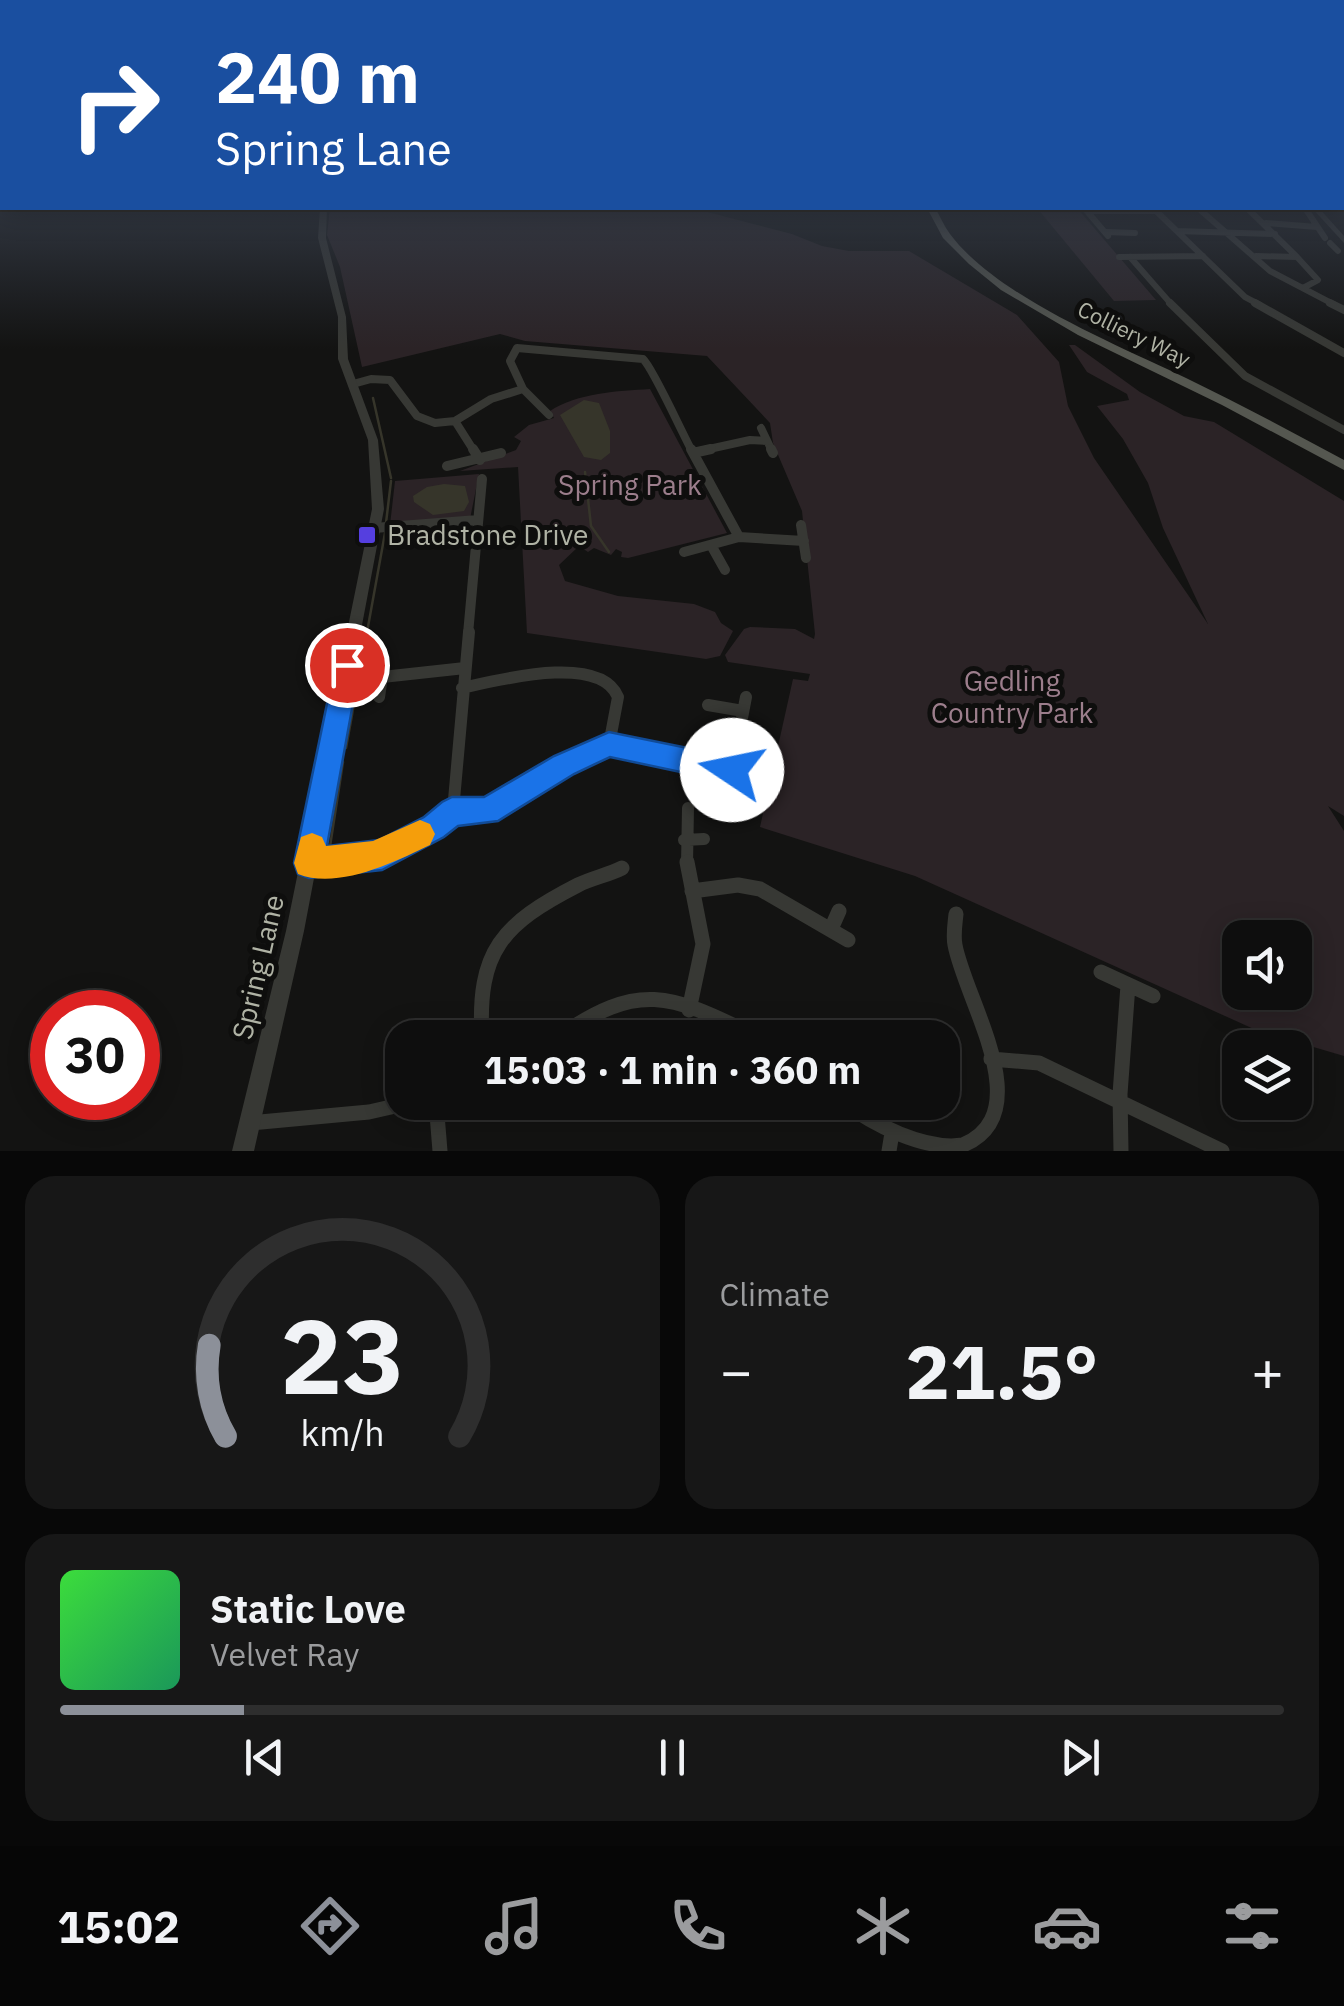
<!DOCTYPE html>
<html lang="en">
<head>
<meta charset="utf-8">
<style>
	body { margin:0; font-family:"IBM Plex Sans",sans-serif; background:#171717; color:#f1f3f6; height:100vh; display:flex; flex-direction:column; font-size:38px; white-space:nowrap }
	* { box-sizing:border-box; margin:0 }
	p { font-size:32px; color:#9b9c9e }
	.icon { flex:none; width:55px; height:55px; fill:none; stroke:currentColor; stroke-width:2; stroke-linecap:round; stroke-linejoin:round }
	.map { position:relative; height:1151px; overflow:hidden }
	.side { display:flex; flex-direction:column; gap:25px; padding:25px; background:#080808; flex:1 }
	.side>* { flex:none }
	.top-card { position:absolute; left:0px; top:0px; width:1345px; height:210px; box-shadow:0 5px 25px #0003,0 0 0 2px #2e2e2e; background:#1a4fa0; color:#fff; overflow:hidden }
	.controls { position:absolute; left:1222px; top:920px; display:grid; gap:20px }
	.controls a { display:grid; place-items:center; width:90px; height:90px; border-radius:20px; background:#0e0e0e; box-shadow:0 5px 25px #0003,0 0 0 2px #2e2e2e; font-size:50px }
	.speed { position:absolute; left:30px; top:990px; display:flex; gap:20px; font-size:50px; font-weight:700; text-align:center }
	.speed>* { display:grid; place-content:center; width:130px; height:130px; border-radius:50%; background:#0e0e0e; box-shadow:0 5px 25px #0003,0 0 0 2px #2e2e2e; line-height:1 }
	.speed .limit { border:15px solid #d22; background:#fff; color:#111 }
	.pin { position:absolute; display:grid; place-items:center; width:85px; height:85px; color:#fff; margin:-42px; border:5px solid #fff; border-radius:50%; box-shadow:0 2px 10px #0007 }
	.me { position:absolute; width:110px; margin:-55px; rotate:281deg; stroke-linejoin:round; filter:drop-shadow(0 0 8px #0008) }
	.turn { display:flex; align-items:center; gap:35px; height:210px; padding:0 50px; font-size:45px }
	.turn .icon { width:130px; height:130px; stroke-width:2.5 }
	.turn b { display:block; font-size:70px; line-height:85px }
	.big { font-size:75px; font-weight:700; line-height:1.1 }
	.side .tile { flex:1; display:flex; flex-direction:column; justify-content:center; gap:15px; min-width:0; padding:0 35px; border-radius:30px; background:#171717 }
	.side .dial { align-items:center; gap:0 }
	.dial svg { height:260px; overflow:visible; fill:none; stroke:#2e2e2e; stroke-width:7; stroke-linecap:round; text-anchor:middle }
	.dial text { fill:#f1f3f6; stroke:none }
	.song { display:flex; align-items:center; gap:30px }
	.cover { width:120px; height:120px; border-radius:15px; background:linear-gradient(135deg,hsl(120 70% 55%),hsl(150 70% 35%)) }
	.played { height:10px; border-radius:5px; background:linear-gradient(90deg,#8c9099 15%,#2e2e2e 15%) }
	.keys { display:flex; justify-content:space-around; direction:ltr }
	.heat { display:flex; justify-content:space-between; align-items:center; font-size:55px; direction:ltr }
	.side .tiles { flex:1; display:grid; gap:25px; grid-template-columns:1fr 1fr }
	.tile:last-child { grid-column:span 2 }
	.trip { position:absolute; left:385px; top:1020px; width:575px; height:100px; border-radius:30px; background:#0e0e0e; box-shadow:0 5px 25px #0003,0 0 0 2px #2e2e2e; font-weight:700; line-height:100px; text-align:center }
	.dock { display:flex; height:160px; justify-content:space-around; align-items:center; background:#060606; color:#9b9c9e }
	.dock .icon { width:70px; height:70px }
	.dock .active { color:#8c9099 }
	.dock b { font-size:45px; color:#f1f3f6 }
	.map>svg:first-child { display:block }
	.green { fill:#2b2326; fill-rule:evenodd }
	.water { fill:#36352a }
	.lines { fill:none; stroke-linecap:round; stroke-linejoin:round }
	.stream { stroke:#36352a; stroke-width:2.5 }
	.minor-far4 { stroke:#373834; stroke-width:6 }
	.minor-far3 { stroke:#373834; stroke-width:8 }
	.minor-far2 { stroke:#373834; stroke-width:10 }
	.minor-far1 { stroke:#373834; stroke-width:12 }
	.minor { stroke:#373834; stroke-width:15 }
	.tertiary { fill:#373834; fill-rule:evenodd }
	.primary { fill:#555750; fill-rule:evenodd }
	.route { fill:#1a73e8; stroke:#114b97; stroke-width:2.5 }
	.slow { fill:#f59e0b }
	.poi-dot { fill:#553fdf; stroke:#0e0e0d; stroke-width:4 }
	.labels { text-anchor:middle; stroke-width:10; stroke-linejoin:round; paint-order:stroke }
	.far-street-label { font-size:22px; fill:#b0b3a5; stroke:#0e0e0d }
	.park-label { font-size:28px; fill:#9c7e8c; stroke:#0e0e0d }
	.poi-label { font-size:28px; fill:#b0b3a5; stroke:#0e0e0d; text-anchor:start }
	.street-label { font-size:28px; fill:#b0b3a5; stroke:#0e0e0d }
</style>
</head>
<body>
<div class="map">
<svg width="1344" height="1151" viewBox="0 0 1344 1151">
	<rect width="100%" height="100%" fill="#131312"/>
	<path class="green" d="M330,208H692L792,234L822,246L849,251H909L1017,315L1059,362L1068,406L1094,458L1208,624L1163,528L1148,483L1123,439L1097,406L1129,400L1127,394L1087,372L1069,345H1075L1140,392L1184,416L1214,422L1344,501V816L1328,806L1344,831V1056L1256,1030L915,876L760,827L793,679L808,681L810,674L728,662L725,655L744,629L750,627L795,629L814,639L815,634L802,511L773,443L770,423L707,356L525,341L500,334L362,367L340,267L327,235ZM1240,938H1295V992H1240Z
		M1037,208H1077L1156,300L1114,301Z
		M650,389L727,533L628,558L621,557L622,552L616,549L611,555L594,548L588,552L579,546L559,565L565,581L618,596L694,604L715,612L721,623L733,631L720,656L706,659L527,633L518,467L460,471L516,450L521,441L514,437L529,425L554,418L550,411C577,393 618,391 650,389Z
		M479,474L470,519L390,525L395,481Z"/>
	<path class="water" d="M584,400L599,403L610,431V453L601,460L584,457L560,415Z
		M444,484L465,486L469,502L464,511L433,515L414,502L413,496L427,487Z"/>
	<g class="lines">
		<path class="stream" d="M373,398L391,478
			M585,472L591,526L609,552
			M386,523L391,481
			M346,748L385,533
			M329,853L343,762"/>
		<path class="minor-far4" d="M1153,208L1245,297L1260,305
			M1198,208L1270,271L1335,305
			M1247,208L1297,257L1256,256
			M1305,208L1325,238
			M1086,210L1108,236
			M1087,211H1157
			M1266,223L1317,227
			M1177,231L1275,234
			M1106,232L1135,233
			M1330,243L1338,251
			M1119,257L1203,256
			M1130,257L1172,305
			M1297,257L1318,280L1303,288"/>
		<path class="minor-far3" d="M1170,303L1245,376L1344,430
			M1255,303L1344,353
			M1330,303L1344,310
			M353,384L371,379L390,380L417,416L435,423L455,421L491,399L523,389
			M549,415L523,389L510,361L517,348L643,359C653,368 682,433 692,451
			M455,421L474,451
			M761,428L772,451
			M700,451L750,440L767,441"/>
		<path class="minor-far2" d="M473,449L480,460
			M691,449L739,537
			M771,449L773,453
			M693,453L711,449
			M447,466L501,453
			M801,525L806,558
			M374,528L478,520
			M711,545L725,570
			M684,552L739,537L804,541
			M468,634L482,479"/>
		<path class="minor-far1" d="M364,679L465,668
			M462,688C499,680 600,653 618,697L609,745
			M379,697L382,677
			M708,705L743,711
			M732,770L746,697
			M453,811L469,632
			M684,840L704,839
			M309,863C373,856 402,854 453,811H488L564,765L609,745L746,773
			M687,864L688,808"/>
		<path class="minor" d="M687,862L703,944L689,1010
			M309,863L321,862
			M692,891L738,885L760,889L848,940
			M831,929L839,911
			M1101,972L1153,996
			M482,1038C477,951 502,924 578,885C592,878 608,875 622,868
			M557,1038C642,978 672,996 760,1038
			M991,1059L1039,1063L1222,1151
			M436,1102L440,1151
			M844,1102C872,1124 925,1151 963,1145C1040,1113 965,1000 955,945C953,935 955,924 956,914
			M250,1123L369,1112L413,1102
			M889,1151L892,1133
			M1121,1151L1120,1094L1128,985"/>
		<path class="tertiary" d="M320,208H327L326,238L346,317L348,359L378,440L384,509L304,931L254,1151H232L286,931L372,509L368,440L338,359V317L318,238Z
			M1312,208H1319L1344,236V243Z"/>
		<path class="primary" d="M927,208H935C940,216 944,226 950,234C996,296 1117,345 1186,378C1240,404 1292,432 1344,460V470L1222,405L1078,335L1001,290L969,264L943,238Z"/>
	</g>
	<linearGradient id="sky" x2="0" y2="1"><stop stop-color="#0a0a0a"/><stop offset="0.54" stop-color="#333944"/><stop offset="1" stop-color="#333944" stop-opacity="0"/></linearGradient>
	<rect width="1344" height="349" fill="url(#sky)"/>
	<path class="route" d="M347,655L356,658L360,665L327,846L379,840L424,817L442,802L452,797H484L554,756L609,732L732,757L742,761L746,770L742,779L732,783L610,757L574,774L498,821L458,826L444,837L382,870L309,878L298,874L294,863L335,665L338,658Z"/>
	<path class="slow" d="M420,820L430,824L435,834L430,845C395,862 338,890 298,874L294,863L301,837L312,833L322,837L326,846L373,841Z"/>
	<rect class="poi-dot" x="357" y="525" width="20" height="20" rx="5"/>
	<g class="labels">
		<g class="far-street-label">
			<text transform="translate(1134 334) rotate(26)" y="8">Colliery Way</text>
		</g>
		<g class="park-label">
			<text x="630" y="495">Spring Park</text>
			<text x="1012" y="691">Gedling<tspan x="1012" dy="32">Country Park</tspan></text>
		</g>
		<g class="poi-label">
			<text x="387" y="545">Bradstone Drive</text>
		</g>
		<g class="street-label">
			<text transform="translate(258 967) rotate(-77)" y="10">Spring Lane</text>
		</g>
	</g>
</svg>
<div class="controls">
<a><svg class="icon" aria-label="sound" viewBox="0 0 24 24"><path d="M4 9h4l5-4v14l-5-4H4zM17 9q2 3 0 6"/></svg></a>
<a><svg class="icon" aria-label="layers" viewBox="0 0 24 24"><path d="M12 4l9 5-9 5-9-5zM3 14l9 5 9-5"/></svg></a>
</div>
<div class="speed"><div class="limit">30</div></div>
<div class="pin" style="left:347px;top:665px;background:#d93025"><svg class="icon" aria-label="arrive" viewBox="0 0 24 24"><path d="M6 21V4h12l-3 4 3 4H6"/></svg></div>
<svg class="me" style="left:732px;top:770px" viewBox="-20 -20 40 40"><circle r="19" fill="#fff"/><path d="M0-13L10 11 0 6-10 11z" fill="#1a73e8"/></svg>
<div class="trip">15:03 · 1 min · 360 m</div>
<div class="top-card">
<div class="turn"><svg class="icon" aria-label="right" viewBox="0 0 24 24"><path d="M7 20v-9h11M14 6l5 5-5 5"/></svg><div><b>240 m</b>Spring Lane</div></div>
</div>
</div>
<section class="side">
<div class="tiles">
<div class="tile dial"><svg viewBox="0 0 100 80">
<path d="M14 69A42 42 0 1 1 86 69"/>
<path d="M14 69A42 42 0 0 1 9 41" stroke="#8c9099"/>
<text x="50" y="56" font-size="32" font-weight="700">23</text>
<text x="50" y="72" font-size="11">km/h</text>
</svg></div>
<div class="tile"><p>Climate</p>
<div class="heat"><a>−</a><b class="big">21.5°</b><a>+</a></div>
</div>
<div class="tile">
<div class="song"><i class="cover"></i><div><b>Static Love</b><p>Velvet Ray</p></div></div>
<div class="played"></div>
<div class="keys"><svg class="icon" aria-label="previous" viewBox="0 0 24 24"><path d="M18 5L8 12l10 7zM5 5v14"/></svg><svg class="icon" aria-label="pause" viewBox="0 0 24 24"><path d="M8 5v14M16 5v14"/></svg><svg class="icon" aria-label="next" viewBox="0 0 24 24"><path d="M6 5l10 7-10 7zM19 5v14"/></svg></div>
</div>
</div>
</section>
<nav class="dock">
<b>15:02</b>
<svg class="icon active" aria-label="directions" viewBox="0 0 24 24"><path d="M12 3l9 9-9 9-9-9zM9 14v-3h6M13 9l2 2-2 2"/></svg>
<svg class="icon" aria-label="music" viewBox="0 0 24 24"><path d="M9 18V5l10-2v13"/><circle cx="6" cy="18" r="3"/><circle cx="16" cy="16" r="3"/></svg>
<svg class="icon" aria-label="phone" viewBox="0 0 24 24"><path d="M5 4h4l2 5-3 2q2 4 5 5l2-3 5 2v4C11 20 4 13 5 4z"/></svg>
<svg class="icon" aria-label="climate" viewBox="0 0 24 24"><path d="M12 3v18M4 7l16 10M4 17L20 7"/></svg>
<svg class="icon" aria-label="car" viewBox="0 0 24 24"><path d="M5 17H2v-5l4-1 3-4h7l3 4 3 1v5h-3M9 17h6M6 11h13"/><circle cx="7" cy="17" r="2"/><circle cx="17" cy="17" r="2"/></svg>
<svg class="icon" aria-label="filters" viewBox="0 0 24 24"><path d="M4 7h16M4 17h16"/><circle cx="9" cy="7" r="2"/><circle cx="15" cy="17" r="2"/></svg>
</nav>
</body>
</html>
